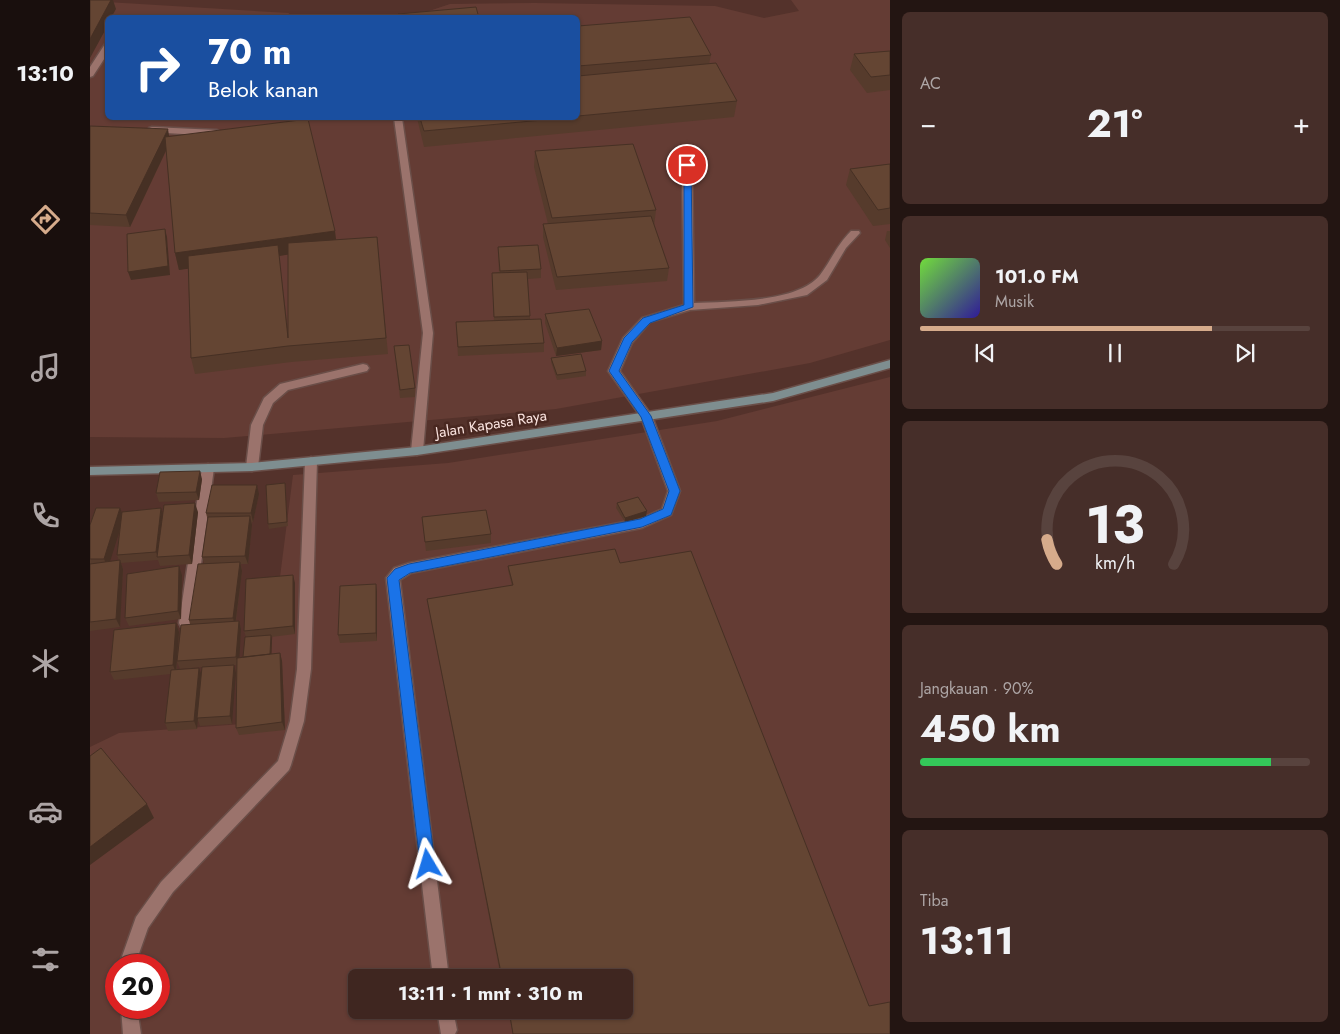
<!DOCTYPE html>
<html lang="id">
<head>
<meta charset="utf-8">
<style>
	body { margin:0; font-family:Jost,sans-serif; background:#462e29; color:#f1f3f6; height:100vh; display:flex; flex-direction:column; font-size:19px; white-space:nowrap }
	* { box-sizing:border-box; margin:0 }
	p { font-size:16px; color:#ada5a5 }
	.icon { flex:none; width:28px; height:28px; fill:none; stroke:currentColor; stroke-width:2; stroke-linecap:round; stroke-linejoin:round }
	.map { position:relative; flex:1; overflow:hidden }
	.panel { display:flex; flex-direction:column; gap:12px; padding:12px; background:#231512; width:450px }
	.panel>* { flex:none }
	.hud { position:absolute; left:15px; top:15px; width:475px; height:105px; border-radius:8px; box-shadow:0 1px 4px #0004,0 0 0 1px #58433e; background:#1a4fa0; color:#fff; overflow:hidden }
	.speed { position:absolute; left:15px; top:954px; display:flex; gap:10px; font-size:25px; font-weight:700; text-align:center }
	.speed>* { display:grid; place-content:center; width:65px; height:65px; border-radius:50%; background:#3f2620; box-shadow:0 1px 4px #0004,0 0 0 1px #58433e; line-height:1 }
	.speed .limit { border:8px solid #d22; background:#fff; color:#111 }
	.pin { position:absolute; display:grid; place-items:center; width:42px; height:42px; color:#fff; margin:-21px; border:2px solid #fff; border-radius:50%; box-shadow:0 1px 5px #0007 }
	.me { position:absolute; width:55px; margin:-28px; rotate:353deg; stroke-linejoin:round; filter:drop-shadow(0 0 4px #0008) }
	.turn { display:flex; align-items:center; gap:18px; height:105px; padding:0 20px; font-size:22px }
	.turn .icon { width:65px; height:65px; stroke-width:2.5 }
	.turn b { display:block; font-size:35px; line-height:42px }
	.big { font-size:38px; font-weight:700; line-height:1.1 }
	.panel .card { flex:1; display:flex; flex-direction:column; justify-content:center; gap:8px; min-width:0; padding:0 18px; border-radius:8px; background:#462e29 }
	.panel .dial { align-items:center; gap:0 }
	.dial svg { height:130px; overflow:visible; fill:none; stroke:#58433e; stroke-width:7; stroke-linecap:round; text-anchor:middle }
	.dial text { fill:#f1f3f6; stroke:none }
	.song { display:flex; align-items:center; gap:15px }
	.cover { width:60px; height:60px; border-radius:8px; background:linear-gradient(135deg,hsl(100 70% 55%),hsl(250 70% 35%)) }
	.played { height:5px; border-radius:2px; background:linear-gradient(90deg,#d6ab8b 75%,#58433e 75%) }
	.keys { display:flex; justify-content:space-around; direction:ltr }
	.heat { display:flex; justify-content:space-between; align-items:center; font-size:28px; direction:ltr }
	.charge { height:8px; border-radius:4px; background:linear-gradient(90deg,#34c759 90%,#58433e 0) }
	.trip { position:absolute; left:258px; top:969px; width:285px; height:50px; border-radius:8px; background:#3f2620; box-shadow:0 1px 4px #0004,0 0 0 1px #58433e; font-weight:700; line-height:50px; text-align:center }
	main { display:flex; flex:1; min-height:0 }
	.tab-bar { display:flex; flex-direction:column; width:90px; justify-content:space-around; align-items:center; background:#190f0d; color:#ada5a5 }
	.tab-bar .icon { width:35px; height:35px }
	.tab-bar .on { color:#d6ab8b }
	.tab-bar b { font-size:22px; color:#f1f3f6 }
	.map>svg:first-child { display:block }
	.built { fill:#643c34; fill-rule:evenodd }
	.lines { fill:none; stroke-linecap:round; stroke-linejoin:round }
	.service-casing { stroke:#6a4e48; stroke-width:3 }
	.secondary-casing { stroke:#6a4e48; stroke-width:3 }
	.service { fill:#9b736c; fill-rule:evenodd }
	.secondary { fill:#7e8e90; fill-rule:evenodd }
	.wall { fill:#563b2c; fill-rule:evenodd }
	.shaded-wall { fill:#463024 }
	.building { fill:#644533; stroke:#463024 }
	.route { fill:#1a73e8; stroke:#114b97 }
	.labels { text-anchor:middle; stroke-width:5; stroke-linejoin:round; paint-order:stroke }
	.street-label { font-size:15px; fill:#fae3df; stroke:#492821 }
</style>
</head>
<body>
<main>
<nav class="tab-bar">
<b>13:10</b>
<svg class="icon on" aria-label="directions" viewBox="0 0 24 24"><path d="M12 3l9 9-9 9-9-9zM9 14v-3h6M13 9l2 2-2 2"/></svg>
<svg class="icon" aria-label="music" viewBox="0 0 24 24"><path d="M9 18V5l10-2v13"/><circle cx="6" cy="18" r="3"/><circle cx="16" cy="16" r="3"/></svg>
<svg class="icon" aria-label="phone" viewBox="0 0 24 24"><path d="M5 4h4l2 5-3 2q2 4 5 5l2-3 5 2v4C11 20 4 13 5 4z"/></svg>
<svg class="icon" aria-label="climate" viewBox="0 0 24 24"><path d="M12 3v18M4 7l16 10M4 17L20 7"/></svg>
<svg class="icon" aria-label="car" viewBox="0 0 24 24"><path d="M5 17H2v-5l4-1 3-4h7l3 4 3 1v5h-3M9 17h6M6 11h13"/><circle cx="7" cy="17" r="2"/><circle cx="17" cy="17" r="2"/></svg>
<svg class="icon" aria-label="filters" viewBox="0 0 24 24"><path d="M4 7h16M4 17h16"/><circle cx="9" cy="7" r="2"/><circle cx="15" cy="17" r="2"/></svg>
</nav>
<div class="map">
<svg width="800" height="1034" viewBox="0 0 800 1034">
	<rect width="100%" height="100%" fill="#54322b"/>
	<path class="built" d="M701,0H800V340L720,363L466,409L134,438L0,437V1L199,13L197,18H18V118H488V18L304,17L330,14L360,4L445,3L625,6L674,18L709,11Z
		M800,377V1034H0V747L29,733L179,722L182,640L203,475L358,463L627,421ZM26,965H69V1008H26ZM266,978H534V1010H266Z"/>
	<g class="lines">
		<g class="service-casing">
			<path id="service" d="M15,44H18V53L3,76L0,77V67Z
				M304,118H312L343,333L333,451L327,455L321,451L333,333Z
				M62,127L127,130L132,133L127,136L59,132V128Z
				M597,162L602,165L604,303C638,301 708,303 730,275C742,259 746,246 761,231H769L770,233L756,248L737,280L717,295L668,305L600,310L560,322L542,343L530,371L562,416L590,491L581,515L552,528L321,573L310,580L359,978H343L296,578L304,568L319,563L550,519L572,509L578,491L551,417L518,371L533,338L552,318L594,305L592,165Z
				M273,364L277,365L279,368L277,371L198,390L183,403L173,425L168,467L162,471L158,470L156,467L161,425L174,398L190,384Z
				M221,457L227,461L221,669L214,721L201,765L199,770L83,892L58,928L45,965H29L46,917L71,882L188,761L200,721L207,669L215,461Z
				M118,464L124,468L103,623L101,627L96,629L91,627L89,623L112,468Z
				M31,1008H47L51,1034H33Z
				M347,1010H363L367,1030L365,1034H351Z"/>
		</g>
		<g class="secondary-casing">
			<path id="secondary" d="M800,360V368L683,401L327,455L162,471L0,475V467L162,463L327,447L683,393Z"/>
		</g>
		<use href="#service" class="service"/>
		<use href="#secondary" class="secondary"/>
	</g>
	<path class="wall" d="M488,26L621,55L619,64L647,101L644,117L334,147L327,118H488Z
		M800,51V90L777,93L760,70L764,54Z
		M0,126L79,136L246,240L287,237L298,354L201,362L105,374L101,358L98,268L89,270L85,253L76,151L40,227L0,225ZM198,254V330L189,256Z
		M445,151L566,210L564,226L579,268L577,281L466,290L453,237V224H458L444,167Z
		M800,164V224L783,226L756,185L760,169Z
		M797,231H800V248L795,240Z
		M408,247L451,269V278L438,279L440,319L454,343V352L368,356L366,322L404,321L402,273L409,272Z
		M455,314L512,341L511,350L466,356L455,323Z
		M304,346L325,388V397L310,398Z
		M461,358L496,371V376L467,380L461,362Z
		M112,479L109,500L69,502L66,493Z
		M195,487L198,526L179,529L178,524Z
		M169,494L163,522H162V525L158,564H151L152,571L146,621H149L151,629L149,657H153L156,637L154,631L205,583V634L181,637L182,640L181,654L190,653L192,661L195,730L149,735L146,728V665H144L142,724L110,726L108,720L107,729L78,731L75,723L81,674L24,680L20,672L86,623L89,632L88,654L100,624L99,620L114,563L112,557L118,521L116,513ZM87,662L90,669L112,667L111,675L109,668L87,670Z
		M527,503L556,516L535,522L526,508Z
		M71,508L73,515L108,512L102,564L70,566L68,560L31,563L33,569L30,627L0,631V525L32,513ZM30,529L27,555L29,561L19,562Z
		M332,517L401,534V543L336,551Z
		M530,563L779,1006L800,1034H423L418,1010H534V978H411L337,599L422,586L418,570V566Z
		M92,575L91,619L39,626L35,618Z
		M287,592V641L250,643L248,635Z"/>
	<path class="shaded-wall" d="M21,0H23L26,9L21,18H18V25L0,58V39Z
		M78,129L80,142L40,227L36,215Z
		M75,229L77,237L80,275L41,280L38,272Z
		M245,231L247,247L189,256L200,346L189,256L89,270L85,253Z
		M512,341L511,350L466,356L467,348Z
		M110,471L112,479L109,500L106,492Z
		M167,485L169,494L163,522L161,513Z
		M105,503L108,512L102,564L99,555Z
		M30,508L34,517L18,568L14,559Z
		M71,508L74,517L68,557L66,552Z
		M557,511L556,516L535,522V518Z
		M160,516L162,525L158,564L155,556Z
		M30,560L33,569L30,627L26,619Z
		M150,562L152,571L145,626L143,618Z
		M89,566L92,575L91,619L88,611Z
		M203,575L205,583V634L203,626Z
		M286,584L287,592V641L286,633Z
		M149,621L151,629L149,665L146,657Z
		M86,623L89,632L86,673L83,665Z
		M181,635L182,640L181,659L180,655Z
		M190,653L192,661L195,730L192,722Z
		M144,665L146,673L142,724L140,716Z
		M109,668L112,676L107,729L104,721Z
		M57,804L64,818L0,865V847Z"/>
	<path class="building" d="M0,0H21L0,39Z
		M386,7L389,18H309L308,14Z
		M600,17L621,55L488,66V26Z
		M800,51V75L781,77L764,54Z
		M626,63L647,101L488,116V76Z
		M330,118H474L334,131Z
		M218,119L245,231L85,253L75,137Z
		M0,126L78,129L36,215L0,213Z
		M543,144L566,210L462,218L445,151Z
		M800,164V208L788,210L760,169Z
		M561,216L579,268L467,277L453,224Z
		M75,229L78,266L38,272L37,234Z
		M287,237L296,338L198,346L101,358L98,256L188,245L198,338V243Z
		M448,245L451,269L410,271L408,247Z
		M437,272L440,316L404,317L402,273Z
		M499,309L512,341L467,348L455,314Z
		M451,319L454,343L368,347L366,322Z
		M319,345L325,388L310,390L304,346Z
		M491,354L496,371L467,375L461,358Z
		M110,471L106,492L66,493L70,472Z
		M195,483L197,522L178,524L176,485Z
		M122,485H167L161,513H116Z
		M548,497L557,511L535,518L527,503Z
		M105,503L99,555L67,557L74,505Z
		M6,508H30L14,559H0V525Z
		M71,508L66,552L27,555L32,512Z
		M396,510L401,534L335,542L332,517Z
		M160,516L155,556L112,557L118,517Z
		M525,549L530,563L601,551L779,1006L800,1002V1034H423L419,1010H534V978H412L337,599L423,585L418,566Z
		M30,560L26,619L0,622V564Z
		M150,562L143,618L99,620L108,564Z
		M89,566L88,611L35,618L37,574Z
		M203,575V626L154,631L156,579Z
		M286,584V633L248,635L250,586Z
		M149,621L146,657L87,661L91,625Z
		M86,623L83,665L20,672L24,630Z
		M181,635L180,654L153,657L155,637Z
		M190,653L192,722L146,728L147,658Z
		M144,665L140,716L107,718L112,667Z
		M109,668L104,721L75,723L81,670Z
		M11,748L57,804L0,847V756Z"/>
	<path class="route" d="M594,163L601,165L603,307L560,323L542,342L529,371L561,416L590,491L581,515L552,527L320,573L309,580L345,864L343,868L338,870L332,868L330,864L297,578L305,569L319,564L550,519L573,509L579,491L551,417L519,371L534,338L553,318L594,305Z"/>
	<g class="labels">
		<g class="street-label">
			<text transform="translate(401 424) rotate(-9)" y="5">Jalan Kapasa Raya</text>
		</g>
	</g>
</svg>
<div class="speed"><div class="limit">20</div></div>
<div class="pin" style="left:597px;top:165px;background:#d93025"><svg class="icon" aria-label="arrive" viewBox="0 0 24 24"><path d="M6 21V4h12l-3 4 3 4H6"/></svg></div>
<svg class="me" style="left:338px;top:864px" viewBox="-20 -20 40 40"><path d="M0-17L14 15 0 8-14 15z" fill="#1a73e8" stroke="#fff" stroke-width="4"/></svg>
<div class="trip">13:11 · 1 mnt · 310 m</div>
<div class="hud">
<div class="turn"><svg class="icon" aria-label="right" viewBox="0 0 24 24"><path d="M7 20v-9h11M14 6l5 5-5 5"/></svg><div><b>70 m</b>Belok kanan</div></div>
</div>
</div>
<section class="panel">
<div class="card"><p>AC</p>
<div class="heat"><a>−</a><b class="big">21°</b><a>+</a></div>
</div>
<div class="card">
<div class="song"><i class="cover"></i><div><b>101.0 FM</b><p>Musik</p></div></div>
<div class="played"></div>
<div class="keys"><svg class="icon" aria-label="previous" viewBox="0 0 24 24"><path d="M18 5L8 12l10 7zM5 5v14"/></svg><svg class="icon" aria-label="pause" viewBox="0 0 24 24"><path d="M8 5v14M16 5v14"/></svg><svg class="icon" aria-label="next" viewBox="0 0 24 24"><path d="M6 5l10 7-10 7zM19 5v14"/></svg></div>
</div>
<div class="card dial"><svg viewBox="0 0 100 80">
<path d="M14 69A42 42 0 1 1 86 69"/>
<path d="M14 69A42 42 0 0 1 8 54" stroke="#d6ab8b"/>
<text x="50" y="56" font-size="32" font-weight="700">13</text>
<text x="50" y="72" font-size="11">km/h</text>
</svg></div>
<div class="card"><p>Jangkauan · 90%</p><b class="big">450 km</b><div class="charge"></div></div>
<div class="card"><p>Tiba</p><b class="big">13:11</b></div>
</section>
</main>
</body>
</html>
